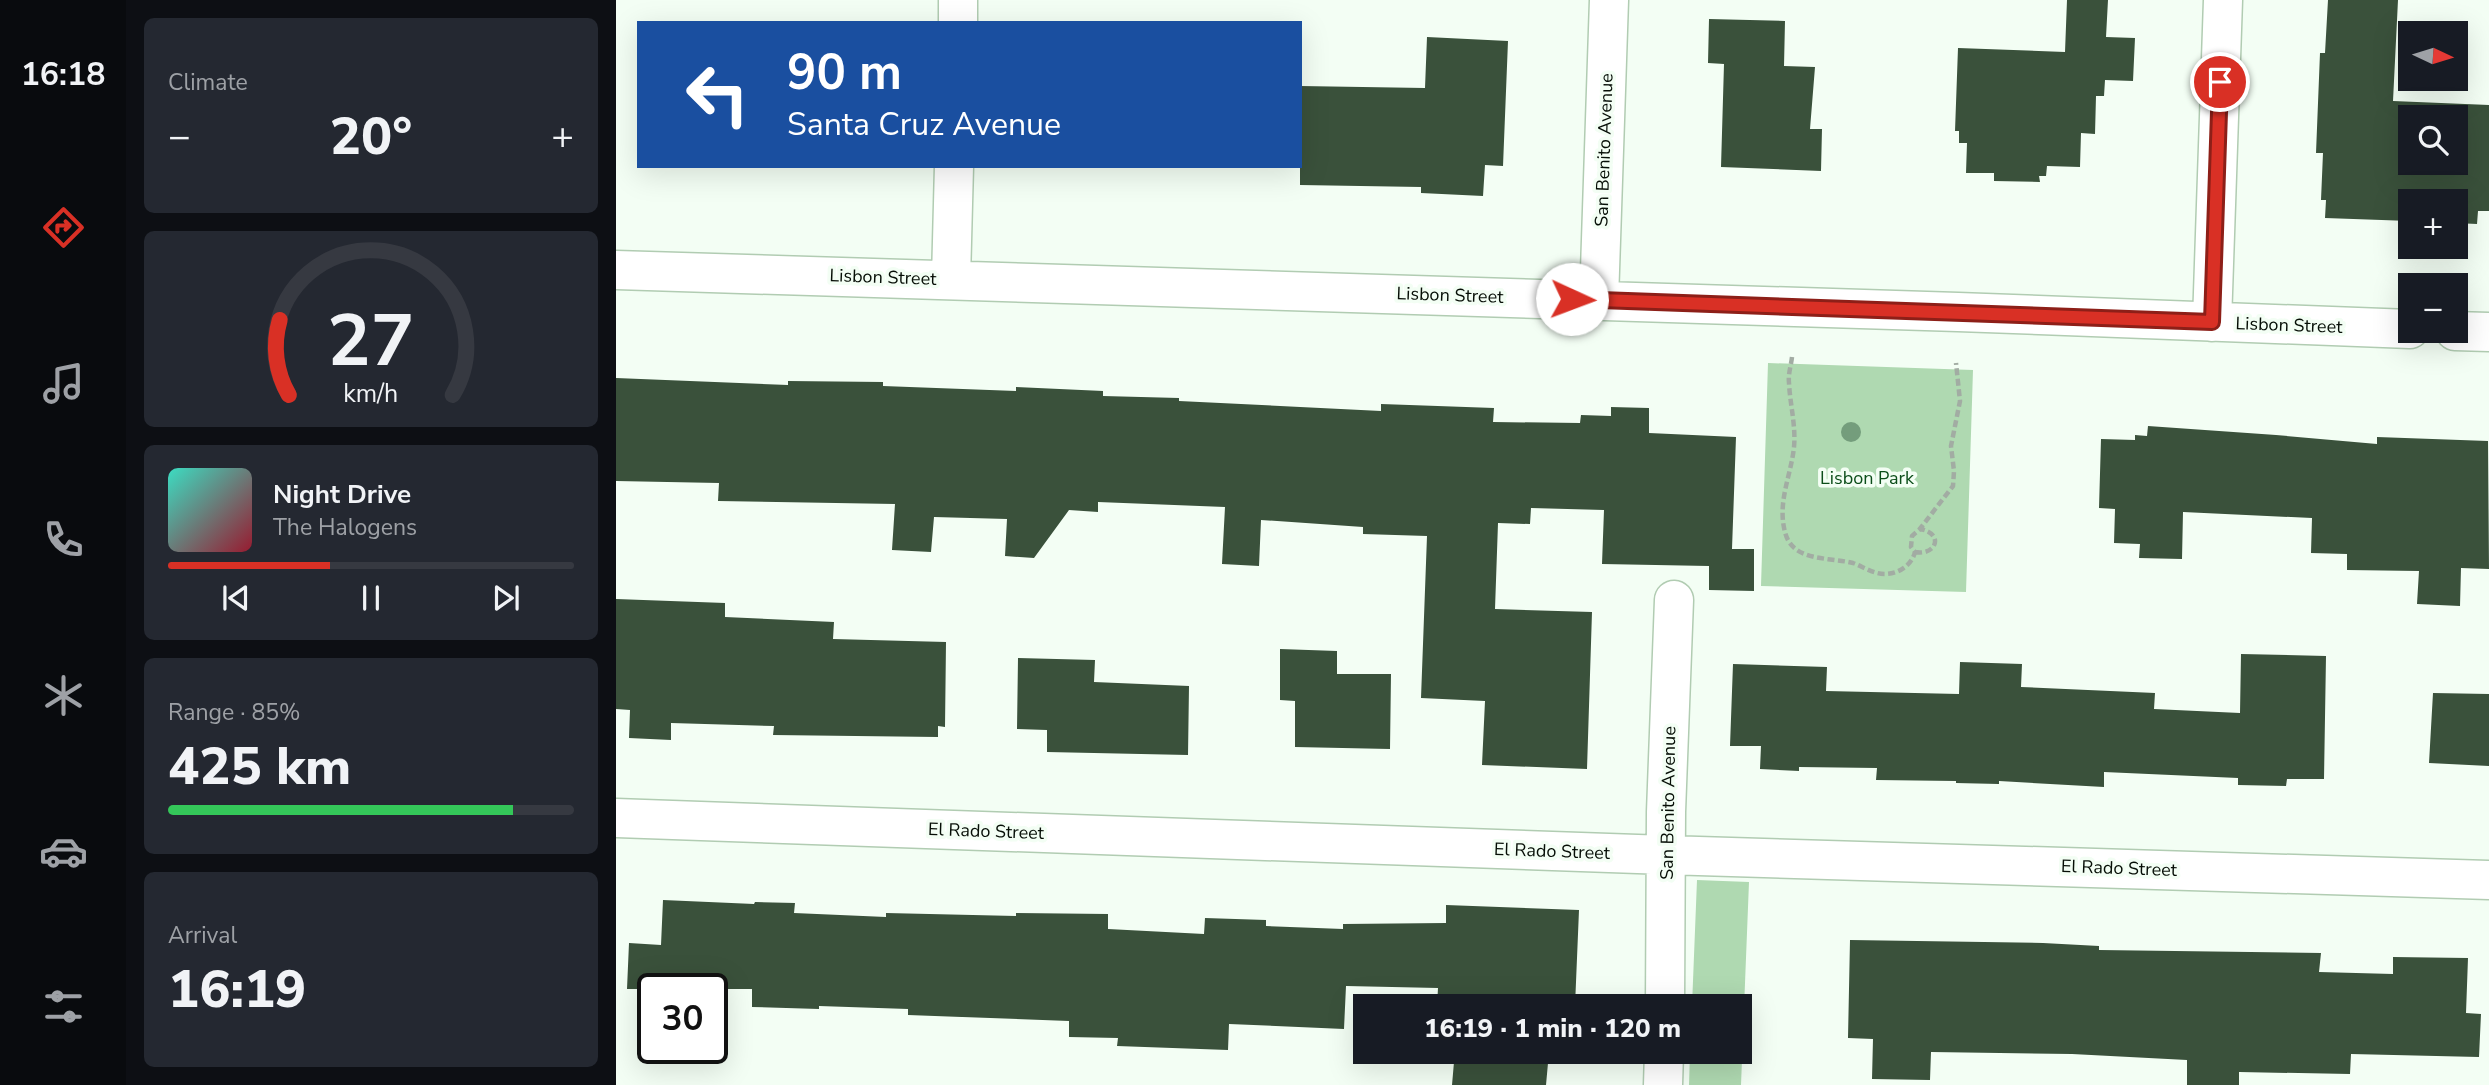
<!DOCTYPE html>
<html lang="en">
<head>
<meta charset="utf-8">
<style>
	body { margin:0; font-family:"Nunito Sans",sans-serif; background:#242831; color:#f1f3f6; height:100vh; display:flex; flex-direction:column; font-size:26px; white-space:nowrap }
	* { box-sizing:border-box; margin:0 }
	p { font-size:23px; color:#9ea1a6 }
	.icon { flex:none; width:38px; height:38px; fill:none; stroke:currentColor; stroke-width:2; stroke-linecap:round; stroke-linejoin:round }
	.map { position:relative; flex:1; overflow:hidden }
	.details { display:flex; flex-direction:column; gap:18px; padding:18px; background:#0d0f14; width:490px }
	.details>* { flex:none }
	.hud { position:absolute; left:21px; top:21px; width:665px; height:147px; border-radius:0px; box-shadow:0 7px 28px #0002; background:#1a4fa0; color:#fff; overflow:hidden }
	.needle { width:46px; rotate:94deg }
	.buttons { position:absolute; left:1782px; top:21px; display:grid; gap:14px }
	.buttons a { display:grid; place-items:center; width:70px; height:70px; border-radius:0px; background:#171b24; box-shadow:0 7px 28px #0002; font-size:35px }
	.speed { position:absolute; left:21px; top:973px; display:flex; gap:14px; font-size:35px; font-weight:700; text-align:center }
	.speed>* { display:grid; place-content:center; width:91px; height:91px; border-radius:50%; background:#171b24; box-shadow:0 7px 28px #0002; line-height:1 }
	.speed .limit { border:4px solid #111; border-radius:10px; background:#fff; color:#111 }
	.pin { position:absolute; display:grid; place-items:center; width:60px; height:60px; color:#fff; margin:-30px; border:4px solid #fff; border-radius:50%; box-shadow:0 2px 7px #0007 }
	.me { position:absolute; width:77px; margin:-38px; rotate:92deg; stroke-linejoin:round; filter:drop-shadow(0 0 5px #0008) }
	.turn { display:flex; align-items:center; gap:24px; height:147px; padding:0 35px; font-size:32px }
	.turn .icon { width:91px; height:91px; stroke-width:2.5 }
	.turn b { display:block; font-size:49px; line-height:60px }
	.big { font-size:52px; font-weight:800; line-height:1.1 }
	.details .widget { flex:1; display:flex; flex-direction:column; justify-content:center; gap:10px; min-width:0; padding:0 24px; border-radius:10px; background:#242831 }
	.details .dial { align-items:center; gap:0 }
	.dial svg { height:182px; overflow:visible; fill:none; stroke:#363941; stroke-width:7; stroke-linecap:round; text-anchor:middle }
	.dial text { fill:#f1f3f6; stroke:none }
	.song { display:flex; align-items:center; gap:21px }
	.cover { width:84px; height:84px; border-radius:10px; background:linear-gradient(135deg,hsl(170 70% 55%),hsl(350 70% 35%)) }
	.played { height:7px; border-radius:4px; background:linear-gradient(90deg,#d93025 40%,#363941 40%) }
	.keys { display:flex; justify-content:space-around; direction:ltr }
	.heat { display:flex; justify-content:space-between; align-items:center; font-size:38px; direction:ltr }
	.charge { height:10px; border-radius:5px; background:linear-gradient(90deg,#34c759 85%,#363941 0) }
	.trip { position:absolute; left:737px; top:994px; width:399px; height:70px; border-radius:0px; background:#171b24; box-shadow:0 7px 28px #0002; font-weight:800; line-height:70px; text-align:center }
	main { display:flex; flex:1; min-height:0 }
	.tab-bar { display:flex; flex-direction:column; width:126px; justify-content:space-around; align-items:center; background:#090b0e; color:#9ea1a6 }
	.tab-bar .icon { width:49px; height:49px }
	.tab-bar .selected { color:#d93025 }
	.tab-bar b { font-size:32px; color:#f1f3f6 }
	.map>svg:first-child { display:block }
	.green { fill:#afd9b1 }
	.building { fill:#3a513b; fill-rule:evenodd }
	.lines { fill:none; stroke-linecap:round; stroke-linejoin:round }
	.minor-casing { stroke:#b1ccb2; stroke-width:41 }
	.path { stroke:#a2aca3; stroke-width:4.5; stroke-dasharray:7 3.5; stroke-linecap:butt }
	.minor { stroke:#fff; stroke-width:38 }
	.tree { fill:#749d7c }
	.route-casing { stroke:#8d1f18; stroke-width:18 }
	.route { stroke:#d93025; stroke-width:12 }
	.labels { text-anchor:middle; stroke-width:7; stroke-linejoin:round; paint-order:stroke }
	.street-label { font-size:18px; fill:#060e06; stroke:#f3fef4 }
	.park-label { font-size:18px; fill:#0c4e1a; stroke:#f3fef4 }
</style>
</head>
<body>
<main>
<nav class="tab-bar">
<b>16:18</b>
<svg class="icon selected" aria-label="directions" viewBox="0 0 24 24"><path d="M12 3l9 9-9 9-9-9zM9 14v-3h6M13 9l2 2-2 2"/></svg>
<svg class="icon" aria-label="music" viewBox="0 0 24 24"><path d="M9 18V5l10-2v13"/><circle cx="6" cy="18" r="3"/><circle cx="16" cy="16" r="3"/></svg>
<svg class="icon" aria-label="phone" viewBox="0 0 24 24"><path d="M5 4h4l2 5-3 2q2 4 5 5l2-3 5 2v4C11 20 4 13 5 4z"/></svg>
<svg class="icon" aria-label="climate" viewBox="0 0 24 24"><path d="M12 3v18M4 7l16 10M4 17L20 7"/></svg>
<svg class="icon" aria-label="car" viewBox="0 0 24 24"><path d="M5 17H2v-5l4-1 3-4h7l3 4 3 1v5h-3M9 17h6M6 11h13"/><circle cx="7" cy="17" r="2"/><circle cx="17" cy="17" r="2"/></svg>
<svg class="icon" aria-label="filters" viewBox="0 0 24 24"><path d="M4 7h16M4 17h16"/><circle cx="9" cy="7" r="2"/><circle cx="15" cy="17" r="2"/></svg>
</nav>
<section class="details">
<div class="widget"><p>Climate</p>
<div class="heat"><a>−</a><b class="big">20°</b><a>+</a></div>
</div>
<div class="widget dial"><svg viewBox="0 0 100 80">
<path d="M14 69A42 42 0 1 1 86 69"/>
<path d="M14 69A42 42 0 0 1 10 36" stroke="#d93025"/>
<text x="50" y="56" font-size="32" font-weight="700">27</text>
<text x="50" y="72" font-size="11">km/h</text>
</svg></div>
<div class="widget">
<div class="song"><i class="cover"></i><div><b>Night Drive</b><p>The Halogens</p></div></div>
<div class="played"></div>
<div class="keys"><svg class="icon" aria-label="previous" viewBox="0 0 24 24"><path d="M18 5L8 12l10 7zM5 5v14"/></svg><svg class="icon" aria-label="pause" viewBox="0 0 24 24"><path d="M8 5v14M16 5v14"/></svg><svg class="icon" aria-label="next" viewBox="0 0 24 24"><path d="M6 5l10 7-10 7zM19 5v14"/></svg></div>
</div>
<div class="widget"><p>Range · 85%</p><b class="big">425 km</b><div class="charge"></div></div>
<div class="widget"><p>Arrival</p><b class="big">16:19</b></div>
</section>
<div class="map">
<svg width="1873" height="1085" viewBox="0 0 1873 1085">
	<rect width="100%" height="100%" fill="#f3fef4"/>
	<path class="green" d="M1152,363L1357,370L1350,592L1145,586Z
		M1081,880L1133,882L1125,1085H1073L1074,1052H1124V1006H1076Z"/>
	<path class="building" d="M1451,0H1492L1490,37L1519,38L1517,81L1489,80L1488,96H1480L1479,134L1465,133L1464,167L1431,166L1430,176H1423L1424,182L1378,181V173H1350L1351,143H1343V131H1339L1342,48L1449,52Z
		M1712,0H1782L1777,101L1873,105V211H1862L1861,224L1839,223V201H1794V221L1709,218L1710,200H1705L1707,153H1700L1704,53H1709ZM1794,117H1839V163H1794Z
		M1093,19L1169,21L1168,66L1199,67L1194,129H1206L1205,171L1105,167L1108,64L1092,63Z
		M811,37L892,41L887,166L869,165L867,196L805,193V187L684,185V86L809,88Z
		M0,378L172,385V381L267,382V386L400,391V387L487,391V396L563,398V401L765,411V404L878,408L877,422L964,423L965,415L995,416V407L1033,408V433L1120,437L1116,549H1138V591L1093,590V566L986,564L988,510L915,508L914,524L882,523L879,609L976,612L971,769L866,765L869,701L805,698L811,536L747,534V527L645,520L643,566L606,564L609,507L482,502V512L453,510L418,558L389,556L391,519L318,517L315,552L276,550L279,504L102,501L103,483L0,481Z
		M1532,426L1660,435L1761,444V437L1872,441L1873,569L1845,568L1844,606L1801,604L1803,571L1731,570V554L1695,553L1696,518L1567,512L1566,559L1523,558L1524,544L1498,543L1499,509L1483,508L1485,439L1519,440V435L1531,436Z
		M0,599L109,603V617L218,622L217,639L330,642L329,727L322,726V737L157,735L158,726L55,723V740L13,738L14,710L0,709Z
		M664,649L721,651V674H775L774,749L679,747V701L664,700Z
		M1625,654L1710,656L1708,779H1671L1670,786L1622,785V778L1488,772V787L1383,781V784L1340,783V781L1260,780L1261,768L1183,767V771L1144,769L1145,746H1114L1117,664L1211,667L1210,691L1343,694L1344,662L1406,664L1405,687L1539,693L1538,709L1624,713Z
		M402,658L479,660L478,682L573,686L572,755L431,752V730L401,729Z
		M1817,693L1873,694V766L1813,763Z
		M47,900L138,904L139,902L179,903L178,913L270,917V913L400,916V913L492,914V929L588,934L589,918L650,920V926L727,929V924L830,923V905L963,910L959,1006H821L822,988L730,986L728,1029L613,1024L612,1050L501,1046L502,1038L453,1037V1021L292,1015V1009L203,1006V1009L136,1007V989H11L13,943L45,945Z
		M1234,940L1427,943L1483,946V950L1705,953L1703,972L1777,974V957L1852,958L1850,1013L1865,1014L1863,1057L1735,1054L1734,1074L1623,1072V1085H1571V1060L1456,1054L1315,1052L1314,1080L1256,1079L1257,1039L1232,1038Z
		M817,1052H933L930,1085H836L838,1062L816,1060Z"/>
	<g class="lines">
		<g class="minor-casing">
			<path id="minor" d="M342,23V0
				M0,270L1342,312L1794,329
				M335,279L338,166
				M983,300L993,0
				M1596,322L1607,0
				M1839,331L1873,332
				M0,818L1050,855L1873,880
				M1049,1006L1050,812L1058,600
				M1047,1085L1048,1052"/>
		</g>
		<path class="path" d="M1176,357C1175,366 1172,374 1173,383C1174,404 1180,426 1178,447C1175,476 1161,502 1169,532C1176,562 1213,557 1237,563C1245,566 1253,571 1261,573C1277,577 1295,568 1299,552L1295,547L1296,536L1303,530L1337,486L1338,471L1335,446L1344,401L1340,363
			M1299,552C1321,556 1328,533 1304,529"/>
		<use href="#minor" class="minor"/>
	</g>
	<circle class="tree" cx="1235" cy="432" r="10"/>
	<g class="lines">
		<g class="route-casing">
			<path id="route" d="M956,299L1596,322L1604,82"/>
		</g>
		<use href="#route" class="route"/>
	</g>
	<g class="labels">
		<g class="street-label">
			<text transform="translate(988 150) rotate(-88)" y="6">San Benito Avenue</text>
			<text transform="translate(267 277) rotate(2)" y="6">Lisbon Street</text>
			<text transform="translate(834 295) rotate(2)" y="6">Lisbon Street</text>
			<text transform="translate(1673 325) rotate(2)" y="6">Lisbon Street</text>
			<text transform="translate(1052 803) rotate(-89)" y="6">San Benito Avenue</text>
			<text transform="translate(370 831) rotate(2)" y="6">El Rado Street</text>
			<text transform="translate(936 851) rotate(2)" y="6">El Rado Street</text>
			<text transform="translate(1503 868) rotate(2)" y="6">El Rado Street</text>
		</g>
		<g class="park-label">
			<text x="1251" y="484">Lisbon Park</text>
		</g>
	</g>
</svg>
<div class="buttons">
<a><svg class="needle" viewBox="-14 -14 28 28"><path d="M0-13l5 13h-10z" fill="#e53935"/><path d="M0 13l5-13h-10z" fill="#9ea1a6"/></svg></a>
<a><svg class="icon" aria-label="search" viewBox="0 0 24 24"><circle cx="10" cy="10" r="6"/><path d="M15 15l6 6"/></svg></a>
<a>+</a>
<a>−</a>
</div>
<div class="speed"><div class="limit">30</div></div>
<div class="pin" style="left:1604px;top:82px;background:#d93025"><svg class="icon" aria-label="arrive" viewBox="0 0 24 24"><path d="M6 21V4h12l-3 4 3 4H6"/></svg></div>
<svg class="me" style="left:956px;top:299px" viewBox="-20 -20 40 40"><circle r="19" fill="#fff"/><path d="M0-13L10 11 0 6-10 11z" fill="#d93025"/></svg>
<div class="trip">16:19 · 1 min · 120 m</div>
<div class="hud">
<div class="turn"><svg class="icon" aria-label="left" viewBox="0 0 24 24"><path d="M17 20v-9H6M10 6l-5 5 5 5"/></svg><div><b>90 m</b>Santa Cruz Avenue</div></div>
</div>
</div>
</main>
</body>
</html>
